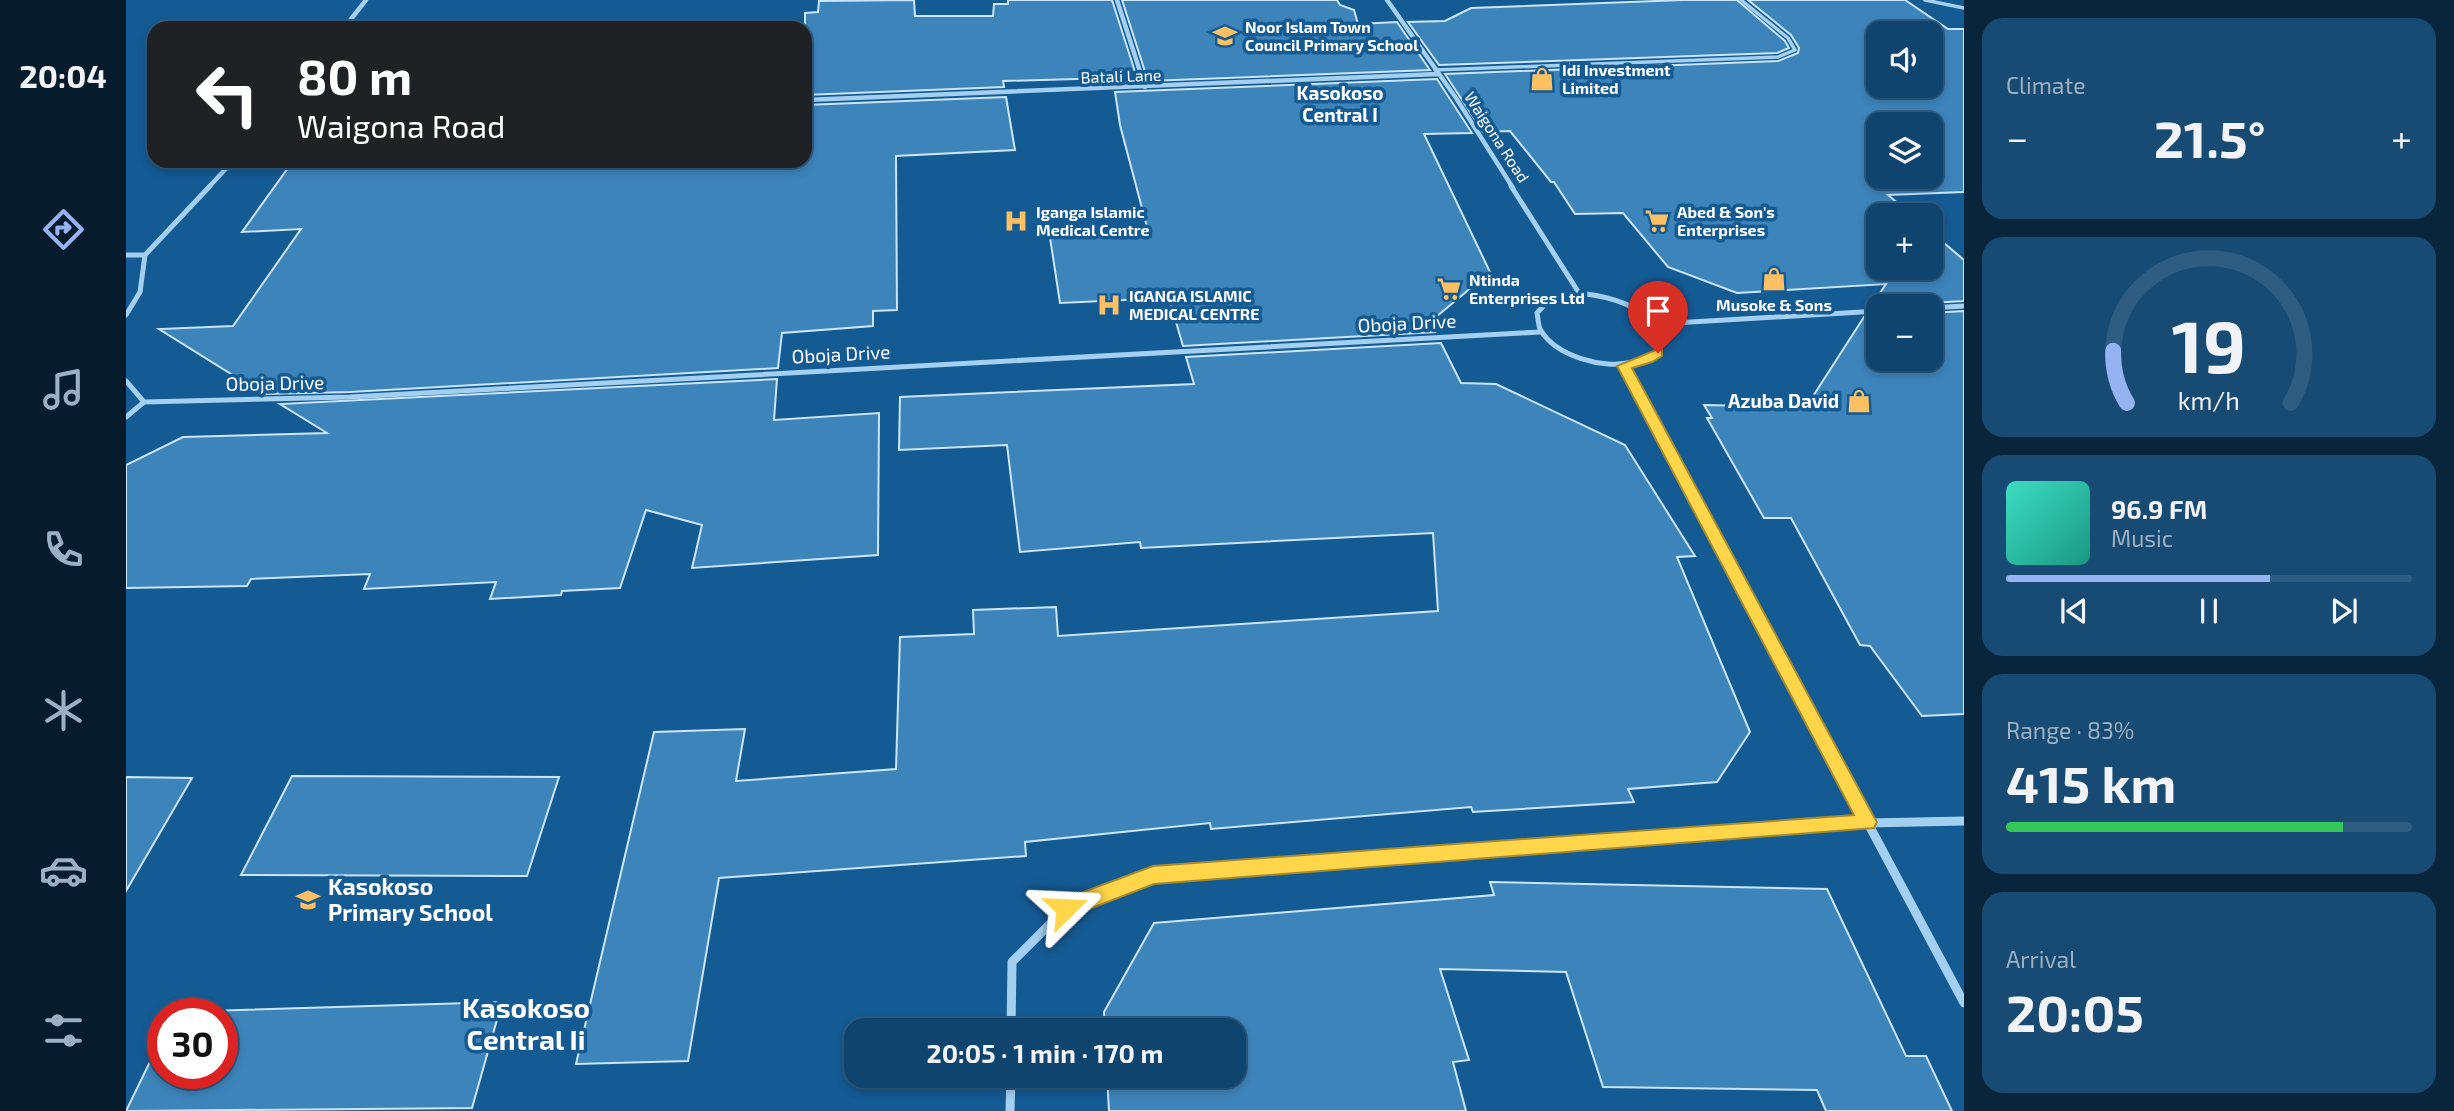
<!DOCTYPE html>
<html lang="en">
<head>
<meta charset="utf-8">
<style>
	body { margin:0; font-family:"Exo 2",sans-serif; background:#184b73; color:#f1f3f6; height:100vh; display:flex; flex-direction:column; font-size:26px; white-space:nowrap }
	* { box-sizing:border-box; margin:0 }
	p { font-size:23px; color:#9bb0c2 }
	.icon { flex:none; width:38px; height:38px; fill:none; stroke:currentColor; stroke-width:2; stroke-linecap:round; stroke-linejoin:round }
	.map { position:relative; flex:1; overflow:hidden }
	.panel { display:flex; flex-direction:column; gap:18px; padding:18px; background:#08253c; width:490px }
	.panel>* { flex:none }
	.banner { position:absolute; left:21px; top:21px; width:665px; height:147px; border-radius:21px; box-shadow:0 4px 10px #0003,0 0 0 2px #2f5c81; background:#202124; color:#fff; overflow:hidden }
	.tools { position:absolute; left:1740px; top:21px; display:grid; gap:14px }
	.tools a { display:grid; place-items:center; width:77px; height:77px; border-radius:14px; background:#0f446e; box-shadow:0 4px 10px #0003,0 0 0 2px #2f5c81; font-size:35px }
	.speed { position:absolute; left:21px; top:998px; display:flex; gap:14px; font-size:35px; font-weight:700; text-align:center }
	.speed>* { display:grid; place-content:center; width:91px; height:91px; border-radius:50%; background:#0f446e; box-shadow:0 4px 10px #0003,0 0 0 2px #2f5c81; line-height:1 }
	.speed .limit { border:10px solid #d22; background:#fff; color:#111 }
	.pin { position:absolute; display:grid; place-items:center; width:60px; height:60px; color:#fff; margin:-72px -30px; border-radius:50% 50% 50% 0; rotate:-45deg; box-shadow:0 0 7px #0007 }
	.pin .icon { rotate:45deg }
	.me { position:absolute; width:77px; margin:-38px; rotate:69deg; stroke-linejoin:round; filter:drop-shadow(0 0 5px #0008) }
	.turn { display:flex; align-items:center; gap:24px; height:147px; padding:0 35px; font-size:32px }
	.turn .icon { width:91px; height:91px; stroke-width:2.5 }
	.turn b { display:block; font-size:49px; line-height:60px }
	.big { font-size:52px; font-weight:700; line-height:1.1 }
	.panel .widget { flex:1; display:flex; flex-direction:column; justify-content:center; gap:10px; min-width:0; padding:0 24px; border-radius:21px; background:#184b73 }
	.panel .dial { align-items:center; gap:0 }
	.dial svg { height:182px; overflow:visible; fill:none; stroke:#2f5c81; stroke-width:7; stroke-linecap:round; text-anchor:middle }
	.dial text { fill:#f1f3f6; stroke:none }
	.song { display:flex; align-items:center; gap:21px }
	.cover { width:84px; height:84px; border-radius:10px; background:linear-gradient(135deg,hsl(170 70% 55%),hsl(170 70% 35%)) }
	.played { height:7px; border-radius:4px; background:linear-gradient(90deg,#95b2f1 65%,#2f5c81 65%) }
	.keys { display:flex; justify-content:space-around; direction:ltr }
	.heat { display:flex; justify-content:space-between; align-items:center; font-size:38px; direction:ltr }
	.charge { height:10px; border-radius:5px; background:linear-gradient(90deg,#34c759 83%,#2f5c81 0) }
	.trip { position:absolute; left:718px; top:1018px; width:402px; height:70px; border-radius:21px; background:#0f446e; box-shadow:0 4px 10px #0003,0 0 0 2px #2f5c81; font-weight:700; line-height:70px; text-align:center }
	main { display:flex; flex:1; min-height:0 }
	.tabs { display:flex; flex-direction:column; width:126px; justify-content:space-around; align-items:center; background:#061b2c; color:#9bb0c2 }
	.tabs .icon { width:49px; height:49px }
	.tabs .current { color:#95b2f1 }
	.tabs b { font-size:32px; color:#f1f3f6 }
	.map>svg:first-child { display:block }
	.building { fill:#3d84bb; stroke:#cae6fc; stroke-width:2; fill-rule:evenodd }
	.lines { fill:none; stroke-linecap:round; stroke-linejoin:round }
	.service { stroke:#a3cff1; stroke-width:3.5 }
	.minor-far3 { stroke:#a3cff1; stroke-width:4.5 }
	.minor-far2 { stroke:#a3cff1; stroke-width:5 }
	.minor-far1 { stroke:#a3cff1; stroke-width:7 }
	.minor { stroke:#a3cff1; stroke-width:9 }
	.route { fill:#ffd54a; stroke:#a68a30; stroke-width:2 }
	.labels { text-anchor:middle; stroke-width:7; stroke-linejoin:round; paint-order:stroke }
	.far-poi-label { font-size:16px; font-weight:bold; fill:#fff; stroke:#145a93; text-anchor:start }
	.far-street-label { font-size:16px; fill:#fff; stroke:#145a93 }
	.far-quarter-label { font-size:19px; font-weight:bold; fill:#fff; stroke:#145a93 }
	.street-label { font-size:19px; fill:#fff; stroke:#145a93 }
	.poi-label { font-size:19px; font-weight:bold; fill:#fff; stroke:#145a93; text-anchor:end }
	.near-poi-label { font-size:23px; font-weight:bold; fill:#fff; stroke:#145a93; text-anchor:start }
	.near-quarter-label { font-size:28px; font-weight:bold; fill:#fff; stroke:#145a93 }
</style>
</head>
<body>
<main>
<nav class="tabs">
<b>20:04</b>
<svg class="icon current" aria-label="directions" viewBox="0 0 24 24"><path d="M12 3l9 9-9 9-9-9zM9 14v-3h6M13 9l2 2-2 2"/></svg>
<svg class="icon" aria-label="music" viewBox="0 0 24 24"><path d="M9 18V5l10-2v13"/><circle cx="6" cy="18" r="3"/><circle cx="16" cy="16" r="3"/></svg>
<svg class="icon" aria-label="phone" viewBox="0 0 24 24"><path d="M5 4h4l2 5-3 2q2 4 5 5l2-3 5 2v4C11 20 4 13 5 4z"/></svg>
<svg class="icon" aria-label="climate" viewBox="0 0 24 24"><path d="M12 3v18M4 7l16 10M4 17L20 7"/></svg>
<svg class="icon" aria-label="car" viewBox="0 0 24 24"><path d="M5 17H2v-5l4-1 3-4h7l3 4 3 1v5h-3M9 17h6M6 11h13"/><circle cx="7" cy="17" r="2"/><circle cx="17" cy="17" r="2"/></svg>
<svg class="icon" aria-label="filters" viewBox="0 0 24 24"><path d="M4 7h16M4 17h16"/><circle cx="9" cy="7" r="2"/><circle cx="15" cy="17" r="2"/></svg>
</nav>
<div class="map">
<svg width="1838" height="1111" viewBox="0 0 1838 1111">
	<rect width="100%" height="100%" fill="#145a93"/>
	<path class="building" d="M788,0L789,16H867L868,4H882V0H986L1012,81L987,83L986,78L877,81L878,87L679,95V13L692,12L693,1Z
		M996,0H1211L1214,5L1228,10L1232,24L1271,22L1304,70L1022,81Z
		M1557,0H1611L1659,41L1663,48L1651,53L1313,65L1282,22L1319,21L1345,8Z
		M1622,0H1779L1822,29H1838V192L1762,195L1786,215H1752V268H1804V231L1838,260V301L1804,303L1799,306H1745L1760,284L1611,293L1542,267L1497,213L1449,214L1428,182H1425L1384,131L1357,132L1319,74L1652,61L1672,53L1673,48L1665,35ZM1752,33H1804V86H1752ZM1752,124H1804V177H1752Z
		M1311,79L1346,133L1298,134L1364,272L1304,322L1309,332L1057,346L1043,298L934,303L923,231L1021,227L994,125L989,92Z
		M880,97L889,150L770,156L771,310L747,311V326L656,333L652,368L224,392L137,394L33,329L107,326L175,229L116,232L167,161H679V105Z
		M1838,311V714L1796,716L1744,646L1734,645L1665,518H1638L1581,418H1586L1578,405L1680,407L1738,317L1752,316V359H1804V313Z
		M1315,343L1335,383L1370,384L1499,445L1569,556L1551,557L1624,732L1591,782L1502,789L1508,802L1347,812L1345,807L1085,829L1084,823L899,842L900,856L593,878L562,1061L450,1064L528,732L619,729L610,781L770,769L774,637L848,634L847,610L930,607L932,636L1312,611L1307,533L1015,548L1014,542L894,552L881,445L773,450L774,397L1068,384L1060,357Z
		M651,379L648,420L753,413L752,555L566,568L576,525L520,510L494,588L436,591L435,595L364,599L370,582L238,589L244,574L125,579L121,586L0,588V465L57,437L201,433L154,404Z
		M166,776L433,777L401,876L115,875Z
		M0,777L66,778L0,891Z
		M1364,882L1701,889L1780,1056H1800L1826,1111H1700L1691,1090L1477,1087L1440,972L1314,969L1343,1060L1327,1062L1340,1111H983L981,1076H1108V1031H979L978,1012L1028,923L1368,895Z
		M376,1002L346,1108L0,1111L37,1035V1073H96V1013L48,1012Z"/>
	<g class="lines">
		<path class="service" d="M1799,0L1838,8
			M1309,70L1652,57L1669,50L1662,38L1615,0"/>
		<path class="minor-far3" d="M991,0L1019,87
			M1261,0L1330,98L1387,188
			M218,28L240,0
			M679,100L1312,74
			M103,168L118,161
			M82,188L107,161"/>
		<path class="minor-far2" d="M1385,186L1453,293
			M0,255H19
			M1453,293C1487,297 1516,305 1537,334L1532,353C1524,356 1515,360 1506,362C1478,370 1429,356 1414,329C1412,324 1412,317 1411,313L1423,300Z
			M1804,308L1838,306
			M0,315L14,292L19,255L84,186
			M1531,324L1752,311
			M1498,366L1530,425
			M0,381L18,402
			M18,402L224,397L1414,332
			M0,417L18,402"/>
		<path class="minor-far1" d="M1529,424L1691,728"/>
		<path class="minor" d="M1690,726L1838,1003
			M885,1031L886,962L940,908L1027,875L1742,823L1838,821
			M884,1111L885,1076"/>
	</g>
	<path class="route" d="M1532,349L1536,350V356L1526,362L1506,368L1748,817L1751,822L1748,828L1028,884L940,918L933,915L930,908L933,901L1027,866L1728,815L1491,366Z"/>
	<defs>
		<g id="school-bare" transform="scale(1.89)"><path d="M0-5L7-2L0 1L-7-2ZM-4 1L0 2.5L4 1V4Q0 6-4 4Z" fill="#ffc063" stroke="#145a93" stroke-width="2.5" paint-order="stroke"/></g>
		<g id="shop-bare" transform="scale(1.89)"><path d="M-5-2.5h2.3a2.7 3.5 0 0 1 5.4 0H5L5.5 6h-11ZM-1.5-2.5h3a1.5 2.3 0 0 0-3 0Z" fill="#ffc063" stroke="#145a93" stroke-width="2.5" paint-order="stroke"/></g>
		<g id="hospital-bare" transform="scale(1.89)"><path d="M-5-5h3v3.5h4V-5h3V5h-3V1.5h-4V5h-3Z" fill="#ffc063" stroke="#145a93" stroke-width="2.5" paint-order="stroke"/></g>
		<g id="supermarket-bare" transform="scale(1.89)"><path d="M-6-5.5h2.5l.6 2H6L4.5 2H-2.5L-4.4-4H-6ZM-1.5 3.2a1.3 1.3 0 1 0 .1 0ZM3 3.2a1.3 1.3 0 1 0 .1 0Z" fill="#ffc063" stroke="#145a93" stroke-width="2.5" paint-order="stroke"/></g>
	</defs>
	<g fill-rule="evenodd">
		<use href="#school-bare" x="1099" y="36"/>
		<use href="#shop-bare" x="1416" y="79"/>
		<use href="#hospital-bare" x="890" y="221"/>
		<use href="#supermarket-bare" x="1531" y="221"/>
		<use href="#shop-bare" x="1648" y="279"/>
		<use href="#supermarket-bare" x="1323" y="289"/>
		<use href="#hospital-bare" x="983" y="305"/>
		<use href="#shop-bare" x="1733" y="401"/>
		<use href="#school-bare" x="182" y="900"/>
	</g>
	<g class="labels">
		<g class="far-poi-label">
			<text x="1119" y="33">Noor Islam Town<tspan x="1119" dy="18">Council Primary School</tspan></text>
			<text x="1436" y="76">Idi Investment<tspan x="1436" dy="18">Limited</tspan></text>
			<text x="910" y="218">Iganga Islamic<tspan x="910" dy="18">Medical Centre</tspan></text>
			<text x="1551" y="218">Abed &amp; Son's<tspan x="1551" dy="18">Enterprises</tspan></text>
			<text x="1343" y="286">Ntinda<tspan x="1343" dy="18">Enterprises Ltd</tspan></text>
			<text x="1003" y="302">IGANGA ISLAMIC<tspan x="1003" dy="18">MEDICAL CENTRE</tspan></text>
			<text x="1648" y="311" text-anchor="middle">Musoke &amp; Sons</text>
		</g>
		<g class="far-street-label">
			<text transform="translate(995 76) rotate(-2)" y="6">Batali Lane</text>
			<text transform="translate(1371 137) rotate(57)" y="6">Waigona Road</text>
		</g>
		<g class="far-quarter-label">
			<text x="1214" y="100">Kasokoso<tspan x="1214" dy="22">Central I</tspan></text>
		</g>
		<g class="street-label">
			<text transform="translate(1281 323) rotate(-3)" y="7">Oboja Drive</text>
			<text transform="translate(715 354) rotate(-3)" y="7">Oboja Drive</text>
			<text transform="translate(149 383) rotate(-1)" y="7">Oboja Drive</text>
		</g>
		<g class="poi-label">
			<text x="1713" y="408">Azuba David</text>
		</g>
		<g class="near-poi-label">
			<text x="202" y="895">Kasokoso<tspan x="202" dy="26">Primary School</tspan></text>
		</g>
		<g class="near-quarter-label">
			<text x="400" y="1018">Kasokoso<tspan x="400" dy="32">Central Ii</tspan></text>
		</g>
	</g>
</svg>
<div class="tools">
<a><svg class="icon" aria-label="sound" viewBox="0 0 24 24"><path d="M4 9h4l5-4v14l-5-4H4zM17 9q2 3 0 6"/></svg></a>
<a><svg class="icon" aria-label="layers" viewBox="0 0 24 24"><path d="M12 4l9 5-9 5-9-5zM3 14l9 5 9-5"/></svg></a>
<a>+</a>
<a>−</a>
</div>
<div class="speed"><div class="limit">30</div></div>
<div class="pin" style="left:1532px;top:353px;background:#d93025"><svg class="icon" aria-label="arrive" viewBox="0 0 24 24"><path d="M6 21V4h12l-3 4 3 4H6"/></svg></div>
<svg class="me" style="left:940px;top:908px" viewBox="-20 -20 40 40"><path d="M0-17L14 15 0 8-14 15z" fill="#ffd54a" stroke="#fff" stroke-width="4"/></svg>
<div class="trip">20:05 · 1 min · 170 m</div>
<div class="banner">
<div class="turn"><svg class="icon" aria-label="left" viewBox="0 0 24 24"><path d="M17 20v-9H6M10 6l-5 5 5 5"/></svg><div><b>80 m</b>Waigona Road</div></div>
</div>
</div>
<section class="panel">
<div class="widget"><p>Climate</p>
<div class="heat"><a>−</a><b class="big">21.5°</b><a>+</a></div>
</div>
<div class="widget dial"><svg viewBox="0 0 100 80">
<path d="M14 69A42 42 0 1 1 86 69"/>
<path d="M14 69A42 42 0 0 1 8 46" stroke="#95b2f1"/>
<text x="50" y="56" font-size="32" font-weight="700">19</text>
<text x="50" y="72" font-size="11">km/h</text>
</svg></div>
<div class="widget">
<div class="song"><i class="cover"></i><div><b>96.9 FM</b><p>Music</p></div></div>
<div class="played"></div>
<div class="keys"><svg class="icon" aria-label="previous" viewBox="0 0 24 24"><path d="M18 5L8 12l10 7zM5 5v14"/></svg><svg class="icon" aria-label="pause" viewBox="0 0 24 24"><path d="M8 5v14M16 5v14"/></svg><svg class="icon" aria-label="next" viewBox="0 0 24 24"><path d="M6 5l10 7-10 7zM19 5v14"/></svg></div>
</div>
<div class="widget"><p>Range · 83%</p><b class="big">415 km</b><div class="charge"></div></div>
<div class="widget"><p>Arrival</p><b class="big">20:05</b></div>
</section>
</main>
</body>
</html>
